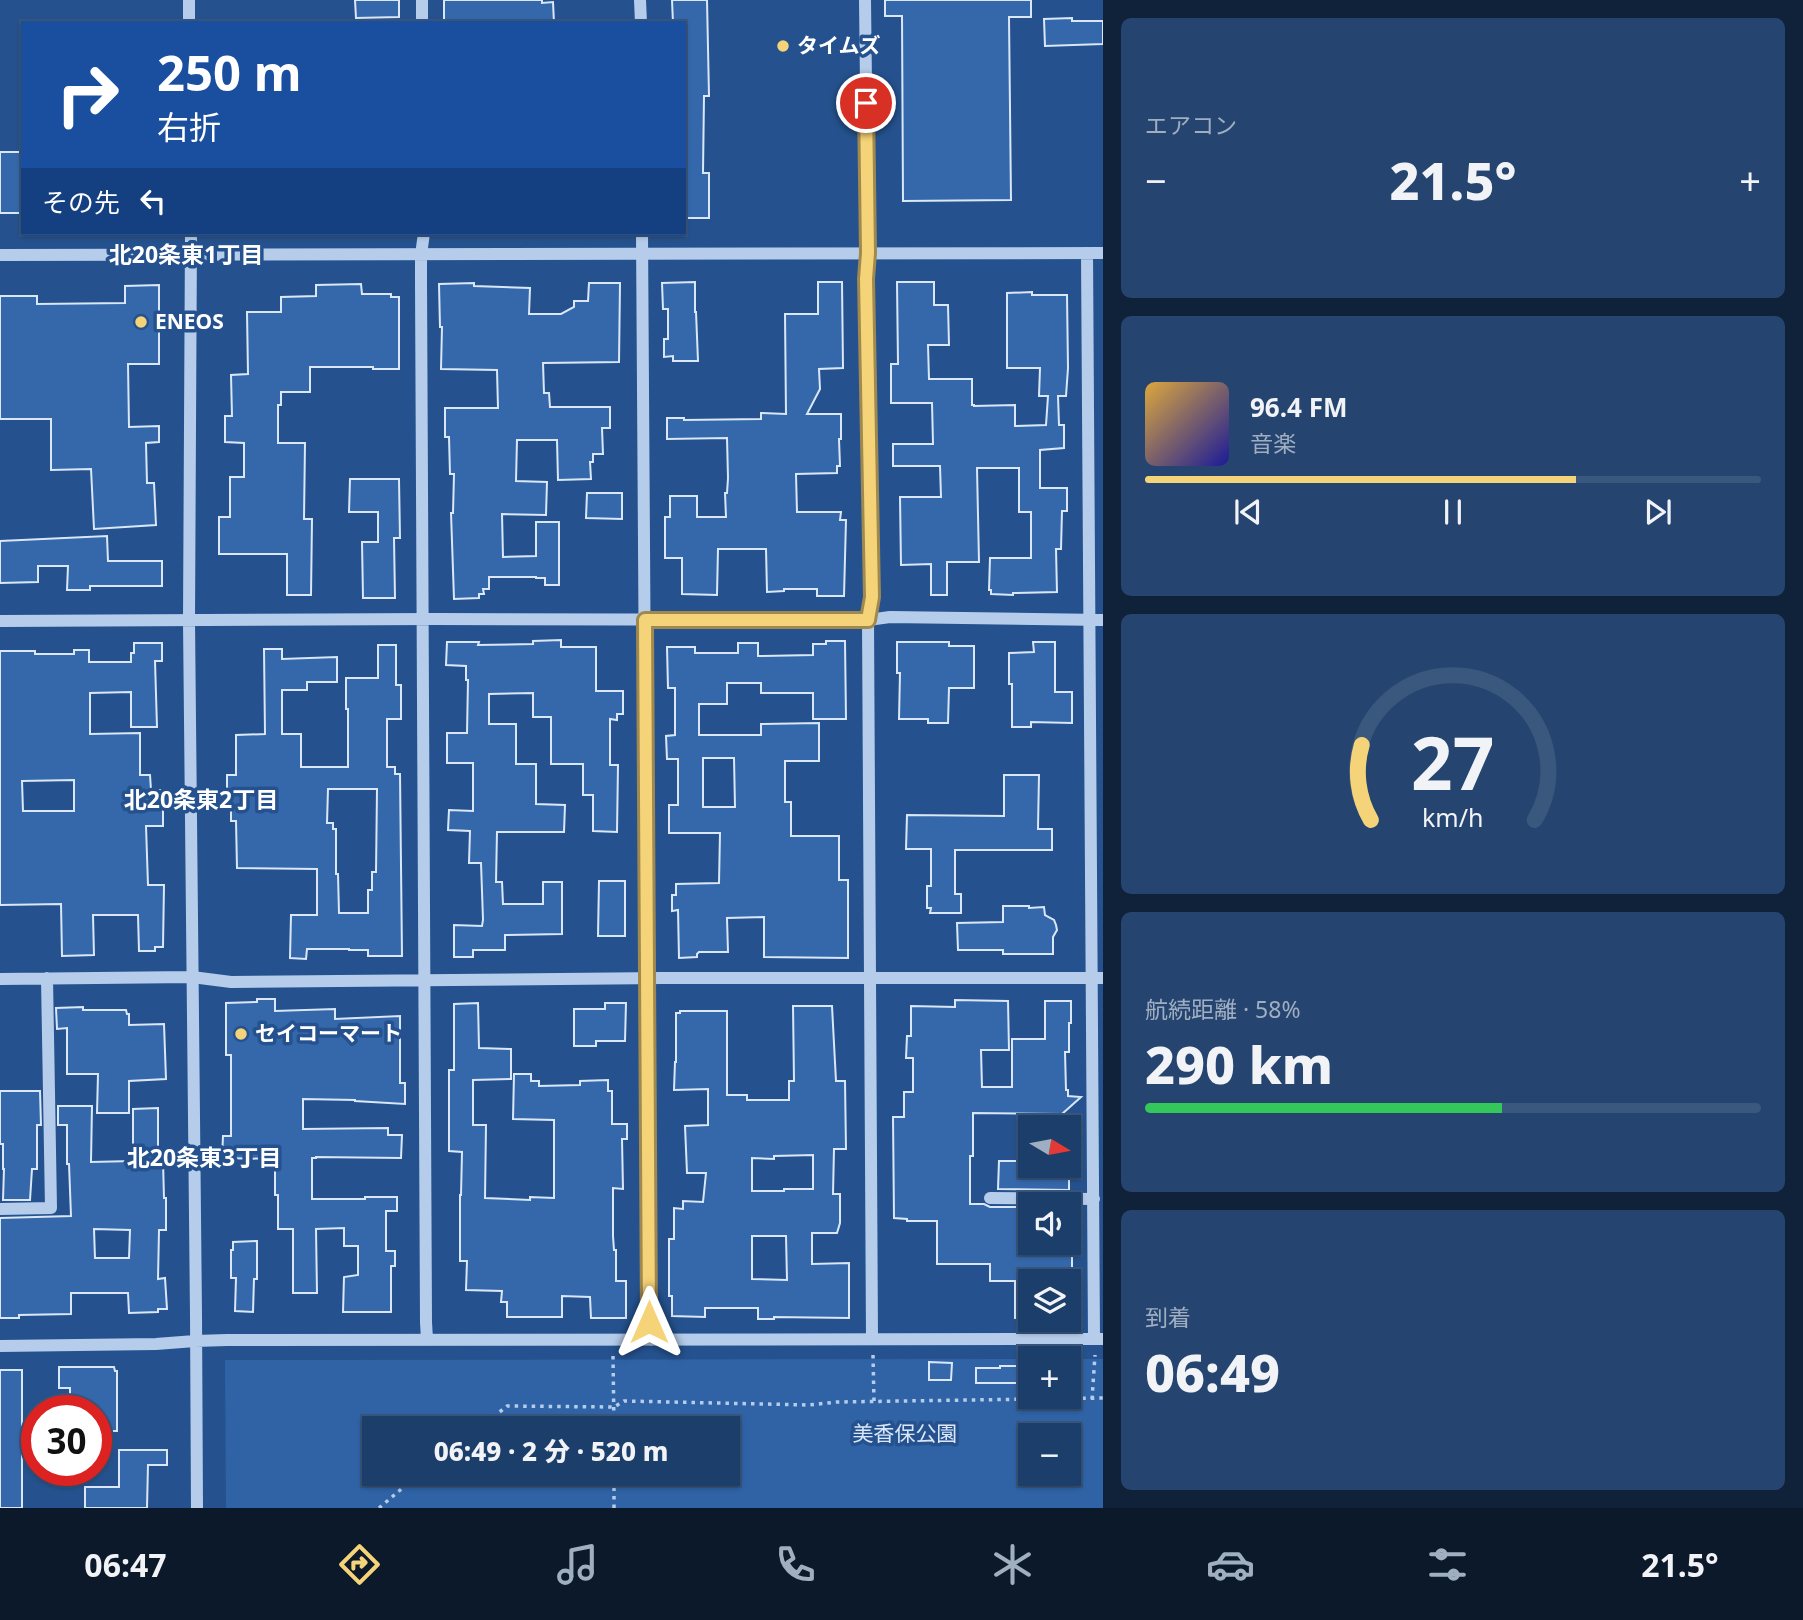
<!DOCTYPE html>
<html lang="ja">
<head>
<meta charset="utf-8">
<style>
	body { margin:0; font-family:"Noto Sans","Noto Sans JP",sans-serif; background:#254570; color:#f1f3f6; height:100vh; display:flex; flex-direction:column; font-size:26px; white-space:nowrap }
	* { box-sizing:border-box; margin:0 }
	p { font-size:23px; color:#a0aec1 }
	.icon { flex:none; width:38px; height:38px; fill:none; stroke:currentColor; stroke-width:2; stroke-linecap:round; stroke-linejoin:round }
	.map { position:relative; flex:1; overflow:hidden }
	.drawer { display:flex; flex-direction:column; gap:18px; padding:18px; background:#0f223a; width:700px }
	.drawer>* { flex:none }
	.guide { position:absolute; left:21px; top:21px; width:665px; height:214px; border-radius:0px; box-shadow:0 2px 5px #0004,0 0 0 2px #3a577e; background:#1a4fa0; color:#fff; overflow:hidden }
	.needle { width:46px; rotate:100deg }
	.controls { position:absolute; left:1018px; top:1115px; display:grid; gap:14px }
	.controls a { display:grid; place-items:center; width:63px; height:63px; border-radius:0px; background:#1c3e6a; box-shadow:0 2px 5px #0004,0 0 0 2px #3a577e; font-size:35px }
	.speed { position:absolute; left:21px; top:1395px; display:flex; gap:14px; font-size:35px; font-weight:700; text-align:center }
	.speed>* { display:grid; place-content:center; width:91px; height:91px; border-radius:50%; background:#1c3e6a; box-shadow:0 2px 5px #0004,0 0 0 2px #3a577e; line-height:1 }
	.speed .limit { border:10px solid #d22; background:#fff; color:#111 }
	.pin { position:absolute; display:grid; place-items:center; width:60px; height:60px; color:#fff; margin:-30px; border:4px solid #fff; border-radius:50%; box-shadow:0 2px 7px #0007 }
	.me { position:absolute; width:77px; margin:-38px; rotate:0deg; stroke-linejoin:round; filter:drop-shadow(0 0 5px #0008) }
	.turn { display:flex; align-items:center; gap:24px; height:147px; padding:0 21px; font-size:32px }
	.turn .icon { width:91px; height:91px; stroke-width:2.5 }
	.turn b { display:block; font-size:49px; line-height:60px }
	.then { display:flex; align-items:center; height:66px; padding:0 21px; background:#0003; gap:14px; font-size:26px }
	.big { font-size:52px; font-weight:800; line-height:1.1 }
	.drawer .tile { flex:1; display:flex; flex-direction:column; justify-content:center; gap:10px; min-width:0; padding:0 24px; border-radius:10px; background:#254570 }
	.drawer .dial { align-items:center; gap:0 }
	.dial svg { height:182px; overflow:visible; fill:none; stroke:#3a577e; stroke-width:7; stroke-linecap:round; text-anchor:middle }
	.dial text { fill:#f1f3f6; stroke:none }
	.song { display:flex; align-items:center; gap:21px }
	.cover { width:84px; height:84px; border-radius:10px; background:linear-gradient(135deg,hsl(40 70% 55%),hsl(240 70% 35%)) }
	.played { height:7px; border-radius:4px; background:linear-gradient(90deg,#f5d378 70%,#3a577e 70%) }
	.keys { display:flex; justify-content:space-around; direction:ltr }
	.heat { display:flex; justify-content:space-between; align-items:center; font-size:38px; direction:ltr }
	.charge { height:10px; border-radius:5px; background:linear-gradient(90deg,#34c759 58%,#3a577e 0) }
	.trip { position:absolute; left:362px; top:1416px; width:378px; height:70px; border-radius:0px; background:#1c3e6a; box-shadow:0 2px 5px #0004,0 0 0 2px #3a577e; font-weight:800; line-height:70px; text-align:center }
	.menu { display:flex; height:112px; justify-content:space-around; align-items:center; background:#0b192a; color:#a0aec1 }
	.menu .icon { width:49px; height:49px }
	.menu .active { color:#f5d378 }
	.menu b { font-size:32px; color:#f1f3f6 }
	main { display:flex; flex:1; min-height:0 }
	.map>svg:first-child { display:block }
	.green { fill:#2f63a6; fill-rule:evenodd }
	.building { fill:#3568ab; stroke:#d9e7f8; stroke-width:2; fill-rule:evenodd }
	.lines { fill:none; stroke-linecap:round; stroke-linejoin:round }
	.path { stroke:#b5cdeb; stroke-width:3.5; stroke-dasharray:3.5 5; stroke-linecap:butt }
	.minor { stroke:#b5cdeb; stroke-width:12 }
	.route-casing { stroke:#9f894e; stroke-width:18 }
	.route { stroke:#f5d378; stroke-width:12 }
	.poi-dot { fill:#f5d378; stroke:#25528e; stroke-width:2.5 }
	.labels { text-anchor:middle; stroke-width:7; stroke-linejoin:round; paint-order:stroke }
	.poi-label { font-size:21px; font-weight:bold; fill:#fff; stroke:#25528e; text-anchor:start }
	.park-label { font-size:21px; fill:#d9e7f8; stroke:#25528e }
	.neighbourhood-label { font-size:23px; font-weight:bold; fill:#fff; stroke:#25528e }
</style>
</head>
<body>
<main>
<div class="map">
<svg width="1103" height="1508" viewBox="0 0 1103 1508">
	<rect width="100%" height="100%" fill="#25528e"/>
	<path class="green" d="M1031,1359V1396H1069V1359H1103V1508H226L225,1360ZM374,1428H728V1474H374ZM1031,1435H1069V1474H1031Z"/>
	<path class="building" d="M355,0H399V17L356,18Z
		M444,0H542V3L553,2L554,23H444Z
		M672,0H707L709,96H704L703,173H709V218H684V23H673Z
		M885,0H1031V17H1009L1011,200L903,201L902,16H885Z
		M1072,18V21H1103V44L1045,46L1044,19Z
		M0,152H23V213H0Z
		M695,282V312H696L698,361H673V356L664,357V339H668V309H663L662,283Z
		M818,282H842L843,368L819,369L820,389L807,414H841V439H839L840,466H837V473L796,474L797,512H841L840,520H846L844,596H817V589H784V591L767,592L766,549H718L717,595L682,594V558H665V517H670V496H697V517H726L725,493H727L728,478L727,438L667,439V418H684V420L761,419V413L786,414L785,314H818Z
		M897,282H934V305H948L949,345H928L929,379H972V405H974V406L1015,405V426L1046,425L1048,396H1039L1040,368H1007V293L1032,292V295H1067L1068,368L1066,396H1058L1059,425H1064V448L1040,450V488H1067V511H1062L1061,549H1056L1057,592L1013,593V595L991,594V590H989L990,558H1031V512H1019V468H977L979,562H947V595H931V564L901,565L900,497H941L940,466H893V444H933L932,403H891V364H898Z
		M474,283V286L530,288L529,314H561L574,307V301H588L589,283H620L619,362L543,363L544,393H549L550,407H610V428H602L603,454H593V462H590L591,479L558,480L557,440H517L516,481L547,482L546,515L502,514L503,557L536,556V522H559V585H545V578H536V577H489V589H483L484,594H479V598L454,599L451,513H453L454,474H450L449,437H445V408H498L497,370L441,369L442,327H440L439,284Z
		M361,284L362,294H391V297H399V369H373V367H310V392H281V405H278V443H305L304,519H312L311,595H287V554H219V517H230V477H244V443L225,442V416H232L231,375L248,374L247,312H281V297L316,296V285Z
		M159,285V364H128L129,427L159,426V442L146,443L147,483H154L156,525L94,529L91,469L51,470V419H0V296H37V304L125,303V286Z
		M350,479H399L400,538H394L395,598H363L362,542H378V512H349Z
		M587,493H622V519L586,518Z
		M107,536L108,561H162V586H90V590H67L68,566H38V582L0,583V541Z
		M561,640V647H596V691H623V714H617V720L610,719V765H618L617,832L593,831V795H583V764H551V717H533V693L489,694V724H516V764H536V804L565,805L564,832H497L496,882H502L503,904H543V882H562V934L505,935V950H473V957H454V925L482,926L483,920L481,863H469L470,831L448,830L449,810L473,811V763H447V733H467L468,680H466V666L446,665L447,642H479L478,645L533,644V641Z
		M826,641H845L846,719H813V693H761V683H727V704H699V735H761V724L819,723V761H785V802H791V836H839V880H848V958L764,957V917L727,918L728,952H699L697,954V957L679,958L678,910L672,911V895H676V884L719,883L720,833H669V805H678V759H667L666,736L675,735V688H668L667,647H695V653H738V643H758V656L813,655V644H826ZM703,758H734L735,807H703Z
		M897,642H949V646H974V688H949L948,723H928V719H899L900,673H897Z
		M1033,642H1055V692H1072V723L1031,722V727H1012V684H1009V653L1034,652Z
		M134,643H162V661H155L157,727H131V692L90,693V734L140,733V775H150L151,790H163V826H146L148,885H164L163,947H155V951H139L138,915H93L94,955L62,956L61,904L0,905V651H35V654H74V650H89V662H131V653H134ZM74,780V811H23L22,781Z
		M378,645H396V685H401V719H387V767H395V774H400L402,956H368V950H349V949H307L306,959L290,958L291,915H317V869L237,868L236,821H231V799H227V775H236V735L265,734L264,649H282V659L337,657V682H307V690H282V734H301V767H348V709H346V678H378ZM328,789H377L376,872H372V890H368V913H339L338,874H336V829H333V823H327Z
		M1004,775H1039L1038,829H1052V850H955V894H961V913H930L931,908H927V886H931V849H906L907,815L1004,816Z
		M599,881H625V936H598Z
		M1003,906H1029V908L1044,907L1045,915L1054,920L1056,925L1057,930L1053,937V954H1003V950H958L957,923L1003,922Z
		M257,999H275V1011L335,1009V1019L400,1016V1083H405V1104L355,1101V1100L303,1099V1129L388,1128V1135H402L401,1158L316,1157V1158H312V1199H365V1197H397V1211H386V1251H395V1266H391V1312H343L344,1277L358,1275V1246H344V1228L316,1229L317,1293H293V1229H278V1195H275V1159L222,1158L223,1136H231V1055H226V1003L257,1002Z
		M955,1000L1008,1001L1009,1050H981L982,1087H1012V1039H1045V1001H1071V1023H1069V1052H1065L1066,1090H1068V1096L1081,1097L1062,1114L973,1113V1156H970V1204H984L990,1207H1031V1242H1072V1281H1031V1317L1015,1318V1281H990V1264H937V1221H907V1219L894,1218L893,1117H904V1092H913V1058H906L907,1036H911V1006L955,1007Z
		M478,1003L479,1048L511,1049V1079L473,1080V1125H486L485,1198L530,1200V1197L554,1198V1120L513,1119L514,1074H531V1081H539V1086L580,1085V1081L608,1080V1091H612V1124H627V1139H622L623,1189L613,1188V1236L614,1250H616V1281H626V1318H591L590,1297L562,1296V1317H507V1302H501L502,1291L466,1290L467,1261H460V1195H461L462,1152L449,1151V1070H454V1004Z
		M605,1003H626L625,1041H596V1046H574V1009H605Z
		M793,1006H832L836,1081H845L846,1149H834L833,1194H840V1223L837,1233H812V1264L849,1263V1318L774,1317V1319H758V1308H705V1317L672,1316V1296H669V1239H674V1208L683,1209V1201L703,1202L706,1173H687L685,1126L708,1125V1089L674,1090L675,1062H676V1013H680V1011H727V1095H747V1100H789V1081H794ZM813,1155V1189H784V1191H752V1158L774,1159V1156ZM752,1236H786L787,1280L752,1279Z
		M83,1007V1010H126L127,1014H129V1025L164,1024L166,1079L129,1081V1113H97L98,1074H67V1028L57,1029L56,1008Z
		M0,1091H40L41,1125H37V1169H32L30,1200H3L4,1169H3V1144H0Z
		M58,1106H92L91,1162L133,1161V1109L158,1108V1161H163L164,1198H166V1230H159L158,1279L165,1278L167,1309H158V1312L129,1313L128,1293H71V1314L19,1315V1318H0V1218L71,1216L69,1164H67V1125H58ZM94,1229L130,1230L129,1258H95Z
		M999,1161H1025V1166H1069V1190L998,1189Z
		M257,1241V1279H254L253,1312L235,1311L236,1278H231V1250H233V1242Z
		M929,1362L952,1363L951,1380H929Z
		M1000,1366H1023V1383H976V1368H1000Z
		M59,1367H114L115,1371H117V1431H96V1410H70V1388H59Z
		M0,1370H22V1508H0Z
		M119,1450H167V1465H148L147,1508H85V1487H119Z"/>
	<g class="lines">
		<path class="path" d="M873,1355L874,1402
			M613,1356L614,1428
			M1092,1399L1095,1355
			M480,1428L507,1406L614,1407L624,1401L809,1405L837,1402L1103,1398
			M379,1508L419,1474
			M614,1508V1474"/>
		<path class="minor" d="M189,0V23
			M422,0V23
			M640,0L641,23
			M865,0L868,253L866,279L871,597L868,620L872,1339
			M191,233L189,621L196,1315L197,1508
			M424,233L421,255V279C422,627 426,975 426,1322L427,1340
			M642,233L649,1322L651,1340
			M1087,253L1094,1339
			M0,255L1103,253
			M0,621L435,619L868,620L890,617L1103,620
			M0,979L192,977L231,982L662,978H1103
			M990,1198L1094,1199
			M0,1209L51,1208L47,978
			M0,1346L156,1344L195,1341L227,1340L1103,1339"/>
	</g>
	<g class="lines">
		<g class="route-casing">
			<path id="route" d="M649,1322L645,620H868L872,597L866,279L868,253L866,103"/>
		</g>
		<use href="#route" class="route"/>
	</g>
	<g class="poi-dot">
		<circle cx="783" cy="46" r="7"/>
		<circle cx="141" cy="322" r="7"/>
		<circle cx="241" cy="1034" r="7"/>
	</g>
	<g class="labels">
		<g class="poi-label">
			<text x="797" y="53">タイムズ</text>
			<text x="155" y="329">ENEOS</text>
			<text x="255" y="1041">セイコーマート</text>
		</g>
		<g class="park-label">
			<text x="905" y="1441">美香保公園</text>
		</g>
		<g class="neighbourhood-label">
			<text x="186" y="263">北20条東1丁目</text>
			<text x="201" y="808">北20条東2丁目</text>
			<text x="204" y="1166">北20条東3丁目</text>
		</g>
	</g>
</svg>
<div class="controls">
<a><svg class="needle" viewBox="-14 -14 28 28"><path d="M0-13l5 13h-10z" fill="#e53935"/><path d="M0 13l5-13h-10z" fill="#a0aec1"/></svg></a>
<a><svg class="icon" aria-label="sound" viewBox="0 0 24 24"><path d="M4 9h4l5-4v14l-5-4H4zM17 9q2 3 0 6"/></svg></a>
<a><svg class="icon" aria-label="layers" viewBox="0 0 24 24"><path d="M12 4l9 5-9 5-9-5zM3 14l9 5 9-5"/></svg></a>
<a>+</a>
<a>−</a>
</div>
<div class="speed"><div class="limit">30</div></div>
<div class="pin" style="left:866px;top:103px;background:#d93025"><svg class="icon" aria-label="arrive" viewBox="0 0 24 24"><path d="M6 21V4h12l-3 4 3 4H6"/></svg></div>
<svg class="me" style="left:649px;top:1322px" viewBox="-20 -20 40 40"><path d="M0-17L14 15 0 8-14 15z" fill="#f5d378" stroke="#fff" stroke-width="4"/></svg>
<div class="trip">06:49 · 2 分 · 520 m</div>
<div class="guide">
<div class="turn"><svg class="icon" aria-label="right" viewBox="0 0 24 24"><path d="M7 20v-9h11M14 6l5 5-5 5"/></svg><div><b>250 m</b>右折</div></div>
<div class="then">その先<svg class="icon" aria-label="left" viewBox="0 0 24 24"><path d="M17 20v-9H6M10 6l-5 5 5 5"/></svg></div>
</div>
</div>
<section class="drawer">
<div class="tile"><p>エアコン</p>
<div class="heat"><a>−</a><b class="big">21.5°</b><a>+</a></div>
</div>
<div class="tile">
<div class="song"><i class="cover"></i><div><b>96.4 FM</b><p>音楽</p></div></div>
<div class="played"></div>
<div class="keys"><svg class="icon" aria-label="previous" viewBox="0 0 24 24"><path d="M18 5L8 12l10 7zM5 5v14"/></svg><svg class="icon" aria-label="pause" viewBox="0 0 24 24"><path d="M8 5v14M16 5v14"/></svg><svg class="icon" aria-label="next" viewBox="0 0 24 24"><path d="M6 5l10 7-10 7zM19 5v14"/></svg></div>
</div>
<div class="tile dial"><svg viewBox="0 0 100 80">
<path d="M14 69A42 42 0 1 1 86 69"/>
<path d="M14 69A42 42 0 0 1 10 36" stroke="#f5d378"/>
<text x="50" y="56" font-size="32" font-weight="700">27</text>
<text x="50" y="72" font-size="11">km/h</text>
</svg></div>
<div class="tile"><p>航続距離 · 58%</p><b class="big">290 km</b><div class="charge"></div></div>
<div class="tile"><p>到着</p><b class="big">06:49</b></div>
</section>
</main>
<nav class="menu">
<b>06:47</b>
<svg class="icon active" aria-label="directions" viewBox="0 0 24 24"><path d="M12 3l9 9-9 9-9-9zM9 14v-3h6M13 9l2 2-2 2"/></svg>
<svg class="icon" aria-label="music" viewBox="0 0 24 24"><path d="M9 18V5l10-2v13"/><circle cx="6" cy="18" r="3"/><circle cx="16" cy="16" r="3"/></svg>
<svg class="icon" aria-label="phone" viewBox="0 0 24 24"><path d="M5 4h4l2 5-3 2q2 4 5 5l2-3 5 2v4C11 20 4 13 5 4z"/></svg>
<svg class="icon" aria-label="climate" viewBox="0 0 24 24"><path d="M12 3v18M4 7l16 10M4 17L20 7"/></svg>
<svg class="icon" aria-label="car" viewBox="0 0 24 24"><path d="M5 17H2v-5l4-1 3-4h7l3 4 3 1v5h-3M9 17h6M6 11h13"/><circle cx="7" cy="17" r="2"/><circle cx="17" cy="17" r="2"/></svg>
<svg class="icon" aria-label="filters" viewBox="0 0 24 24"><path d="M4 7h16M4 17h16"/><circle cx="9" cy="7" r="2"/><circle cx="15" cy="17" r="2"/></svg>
<b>21.5°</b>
</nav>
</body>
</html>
